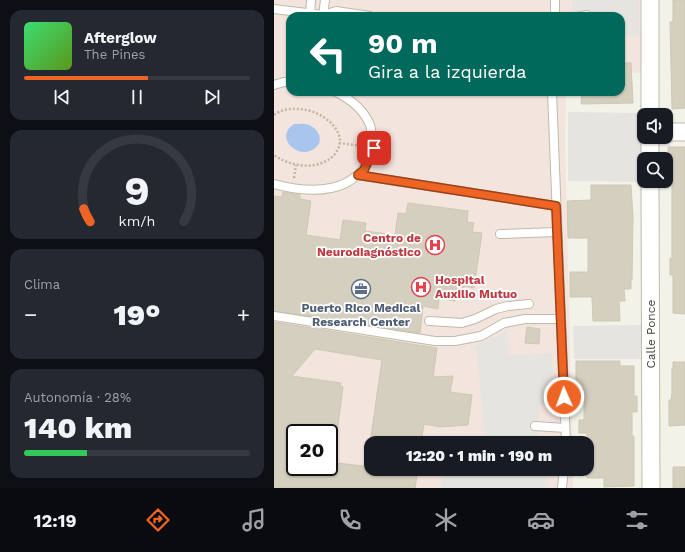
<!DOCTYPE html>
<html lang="es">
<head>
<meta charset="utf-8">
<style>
	body { margin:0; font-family:"Work Sans",sans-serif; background:#242831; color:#f1f3f6; height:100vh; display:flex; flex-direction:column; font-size:15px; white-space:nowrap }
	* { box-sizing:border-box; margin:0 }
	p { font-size:13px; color:#9ea1a6 }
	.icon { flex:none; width:22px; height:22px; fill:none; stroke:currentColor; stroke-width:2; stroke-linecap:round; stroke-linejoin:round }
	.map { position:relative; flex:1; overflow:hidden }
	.drawer { display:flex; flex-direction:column; gap:10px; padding:10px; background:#0d0f14; width:274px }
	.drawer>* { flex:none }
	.banner { position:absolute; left:12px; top:12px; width:339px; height:84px; border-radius:12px; box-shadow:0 1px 3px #0004; background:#00695c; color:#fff; overflow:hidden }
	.controls { position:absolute; left:363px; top:108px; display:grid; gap:8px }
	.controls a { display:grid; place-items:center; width:36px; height:36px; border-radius:8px; background:#171b24; box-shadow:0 1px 3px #0004; font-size:20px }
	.speed { position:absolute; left:12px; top:424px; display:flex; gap:8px; font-size:20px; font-weight:700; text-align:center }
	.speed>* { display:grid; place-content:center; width:52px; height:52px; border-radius:50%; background:#171b24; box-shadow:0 1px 3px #0004; line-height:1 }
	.speed .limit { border:2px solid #111; border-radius:6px; background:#fff; color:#111 }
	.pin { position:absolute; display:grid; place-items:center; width:34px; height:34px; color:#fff; margin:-17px; border-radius:8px; box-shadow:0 2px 6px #0006 }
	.me { position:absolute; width:44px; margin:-22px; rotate:358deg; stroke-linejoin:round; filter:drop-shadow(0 0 3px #0008) }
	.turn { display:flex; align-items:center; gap:14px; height:84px; padding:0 16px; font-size:18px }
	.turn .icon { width:52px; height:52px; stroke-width:2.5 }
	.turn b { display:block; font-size:28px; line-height:34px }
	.big { font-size:30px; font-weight:800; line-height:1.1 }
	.drawer .card { flex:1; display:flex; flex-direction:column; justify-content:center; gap:6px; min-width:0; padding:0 14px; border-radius:12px; background:#242831 }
	.drawer .dial { align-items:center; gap:0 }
	.dial svg { height:104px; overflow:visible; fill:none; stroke:#363941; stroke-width:7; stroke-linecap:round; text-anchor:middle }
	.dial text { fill:#f1f3f6; stroke:none }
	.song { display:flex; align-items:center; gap:12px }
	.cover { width:48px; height:48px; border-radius:6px; background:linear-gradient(135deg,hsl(140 70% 55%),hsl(90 70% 35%)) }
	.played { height:4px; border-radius:2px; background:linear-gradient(90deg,#ee6425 55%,#363941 55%) }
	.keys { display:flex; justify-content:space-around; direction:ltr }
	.heat { display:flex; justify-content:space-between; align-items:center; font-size:22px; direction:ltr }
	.charge { height:6px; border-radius:3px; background:linear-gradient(90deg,#34c759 28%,#363941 0) }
	.trip { position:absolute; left:90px; top:436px; width:230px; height:40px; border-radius:12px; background:#171b24; box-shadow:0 1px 3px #0004; font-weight:800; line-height:40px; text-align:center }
	.tab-bar { display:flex; height:64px; justify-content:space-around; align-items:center; background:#090b0e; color:#9ea1a6 }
	.tab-bar .icon { width:28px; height:28px }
	.tab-bar .selected { color:#ee6425 }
	.tab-bar b { font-size:18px; color:#f1f3f6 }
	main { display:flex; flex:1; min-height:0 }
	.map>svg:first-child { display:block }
	.medical { fill:#f3e4dd; fill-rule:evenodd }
	.parking { fill:#e5e4e0 }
	.water { fill:#a8c6ed }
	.building { fill:#d4cfbf; stroke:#cfc8b2 }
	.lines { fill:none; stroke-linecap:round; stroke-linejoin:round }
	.lane-casing { stroke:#bebbac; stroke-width:10 }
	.street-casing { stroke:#bebbac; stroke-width:19 }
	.path { stroke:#bfb99e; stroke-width:2.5; stroke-dasharray:2 2; stroke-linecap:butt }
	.lane { stroke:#fff; stroke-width:8 }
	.street { stroke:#fff; stroke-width:17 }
	.route-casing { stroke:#9b4118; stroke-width:10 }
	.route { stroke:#ee6425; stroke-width:7 }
	.labels { text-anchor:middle; stroke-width:3.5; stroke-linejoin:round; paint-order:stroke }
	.health-label { font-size:12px; font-weight:bold; fill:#be3a42; stroke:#fff; text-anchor:end }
	.service-label { font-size:12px; font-weight:bold; fill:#4e5e75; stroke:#fff }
	.street-label { font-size:12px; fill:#474337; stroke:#fff }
</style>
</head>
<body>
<main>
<section class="drawer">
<div class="card">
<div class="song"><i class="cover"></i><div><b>Afterglow</b><p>The Pines</p></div></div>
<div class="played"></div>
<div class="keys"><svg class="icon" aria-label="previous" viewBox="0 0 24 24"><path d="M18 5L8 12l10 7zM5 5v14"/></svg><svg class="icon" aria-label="pause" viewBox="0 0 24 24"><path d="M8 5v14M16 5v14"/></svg><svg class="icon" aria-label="next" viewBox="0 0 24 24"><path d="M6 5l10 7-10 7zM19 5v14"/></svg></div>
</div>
<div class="card dial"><svg viewBox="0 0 100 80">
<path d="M14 69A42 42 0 1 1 86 69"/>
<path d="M14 69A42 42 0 0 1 9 59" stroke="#ee6425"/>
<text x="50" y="56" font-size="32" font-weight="700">9</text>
<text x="50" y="72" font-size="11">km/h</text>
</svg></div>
<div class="card"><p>Clima</p>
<div class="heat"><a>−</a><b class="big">19°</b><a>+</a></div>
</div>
<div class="card"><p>Autonomía · 28%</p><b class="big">140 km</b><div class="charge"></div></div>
</section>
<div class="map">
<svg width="411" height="488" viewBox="0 0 411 488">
	<rect width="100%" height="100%" fill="#f3f2e9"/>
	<path class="medical" d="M0,0H366L367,73L347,72V16H16V92H292L291,141L298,443H97V469H299V488H0ZM21,433H55V467H21Z"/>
	<path class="parking" d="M298,0H365V35L347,36V16H298Z
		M294,112L367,113L369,182L294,181Z
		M367,325V359H300L299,326Z
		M233,331L235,355L278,353L279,404L265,406L264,441L272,443H211L203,352L198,347Z
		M169,469H277L273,488H166Z"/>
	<path class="water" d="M20,124C25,124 30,123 35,125C45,129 51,142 40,149C23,160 0,137 20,124Z"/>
	<path class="building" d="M399,0H411V108L398,109L396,22H399Z
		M347,63H357L359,103L307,104L308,92H347Z
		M394,147H411V314L399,313V275H396V258H398V176H395Z
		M317,185H357L359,217L358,280H357V289H350L351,301H345L346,321H319L318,297H296V272H314V238H294L293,201L317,200Z
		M9,192L26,195V199L37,201L32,235L66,240L69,220L92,223L91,231L121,235L124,213L132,214L134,203L194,211L193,222L200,223L198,232L208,233L200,288L190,286L189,296L182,295L181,301L165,298L164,309L149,306L146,333L0,311V196L8,197Z
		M0,322L163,348L159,377L179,376L176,392L198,395L194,425L166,427L150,424L147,443H96L108,360L41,349L18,376L67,383L66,386L69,387L63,433H21V467H55V462L97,467V469H144L141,488H0Z
		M253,327L266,329L265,344L251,343Z
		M302,361H346V366H360V396H363V412H358V436H360V486L330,487V478H313V433H305V420H310V392H307V384H302Z
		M399,362H411V425L395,426V400H397L398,393V368H399Z
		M399,467H411V488H399Z"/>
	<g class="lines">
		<g class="lane-casing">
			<path id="lane" d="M0,9L49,15L62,11L96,16
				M36,16L37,0
				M49,16L51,0
				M281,16V0
				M307,16L313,15
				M0,85L10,82H16
				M84,175L282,206
				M0,184C19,189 38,192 57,188C78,184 94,169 99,149C100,145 98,139 98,134C97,131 97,128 96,125C90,110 76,99 62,92
				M226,234L283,232
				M0,316L161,341H181L207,336L230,323L251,319H287L278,92
				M287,319L292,443
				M155,321L188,323L201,319L222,309L234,306L255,304
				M261,426L291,428
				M288,488L290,469"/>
		</g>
		<g class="street-casing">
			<path id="street" d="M376,0V115
				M392,132H411
				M376,137V159
				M376,181L377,488"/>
		</g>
		<path class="path" d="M0,115C9,108 22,108 32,110C51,113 78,135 60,155C45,171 16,167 0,155
			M65,143L89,146
			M20,178L22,165"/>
		<use href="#lane" class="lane"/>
		<use href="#street" class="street"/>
	</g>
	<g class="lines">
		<g class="route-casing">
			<path id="route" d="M100,148L90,170L84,175L282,206L290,397"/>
		</g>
		<use href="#route" class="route"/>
	</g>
	<defs>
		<g id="hospital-ring" transform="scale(1)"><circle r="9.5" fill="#fff" stroke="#e0444e" stroke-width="1.5"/><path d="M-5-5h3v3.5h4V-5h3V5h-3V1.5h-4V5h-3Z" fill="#e0444e"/></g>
		<g id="office-ring" transform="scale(1)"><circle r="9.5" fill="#fff" stroke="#5c6f8a" stroke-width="1.5"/><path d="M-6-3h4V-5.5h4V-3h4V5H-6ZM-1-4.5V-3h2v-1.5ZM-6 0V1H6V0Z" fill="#5c6f8a"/></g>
	</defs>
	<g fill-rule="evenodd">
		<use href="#hospital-ring" x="161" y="245"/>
		<use href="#hospital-ring" x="147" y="287"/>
		<use href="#office-ring" x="87" y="289"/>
	</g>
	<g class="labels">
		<g class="health-label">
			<text x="147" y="242">Centro de<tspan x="147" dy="14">Neurodiagnóstico</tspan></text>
			<text x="161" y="284" text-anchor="start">Hospital<tspan x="161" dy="14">Auxilio Mutuo</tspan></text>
		</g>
		<g class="service-label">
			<text x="87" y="312">Puerto Rico Medical<tspan x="87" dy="14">Research Center</tspan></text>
		</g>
		<g class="street-label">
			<text transform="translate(377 334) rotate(-90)" y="4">Calle Ponce</text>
		</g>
	</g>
</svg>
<div class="controls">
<a><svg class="icon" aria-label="sound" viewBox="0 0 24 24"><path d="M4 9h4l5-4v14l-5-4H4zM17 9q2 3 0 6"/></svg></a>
<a><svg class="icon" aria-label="search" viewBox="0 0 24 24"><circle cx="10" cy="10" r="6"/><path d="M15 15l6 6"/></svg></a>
</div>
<div class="speed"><div class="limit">20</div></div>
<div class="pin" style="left:100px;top:148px;background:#d93025"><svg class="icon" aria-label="arrive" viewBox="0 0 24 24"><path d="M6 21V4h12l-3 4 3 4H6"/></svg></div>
<svg class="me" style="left:290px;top:397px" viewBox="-20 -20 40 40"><circle r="17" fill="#ee6425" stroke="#fff" stroke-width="3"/><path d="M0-11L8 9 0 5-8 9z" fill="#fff"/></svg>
<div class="trip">12:20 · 1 min · 190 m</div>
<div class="banner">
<div class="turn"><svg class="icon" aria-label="left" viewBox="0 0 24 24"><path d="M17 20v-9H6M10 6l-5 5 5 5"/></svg><div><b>90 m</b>Gira a la izquierda</div></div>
</div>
</div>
</main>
<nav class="tab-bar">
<b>12:19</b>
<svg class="icon selected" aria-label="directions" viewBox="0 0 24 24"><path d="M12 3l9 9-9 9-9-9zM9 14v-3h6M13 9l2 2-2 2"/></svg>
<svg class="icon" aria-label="music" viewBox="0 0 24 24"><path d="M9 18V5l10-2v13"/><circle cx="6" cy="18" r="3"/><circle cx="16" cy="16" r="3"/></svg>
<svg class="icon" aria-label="phone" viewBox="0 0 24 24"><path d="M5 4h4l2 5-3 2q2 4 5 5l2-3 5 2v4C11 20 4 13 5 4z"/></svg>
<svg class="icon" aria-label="climate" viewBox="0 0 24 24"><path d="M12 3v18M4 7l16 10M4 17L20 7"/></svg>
<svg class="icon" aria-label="car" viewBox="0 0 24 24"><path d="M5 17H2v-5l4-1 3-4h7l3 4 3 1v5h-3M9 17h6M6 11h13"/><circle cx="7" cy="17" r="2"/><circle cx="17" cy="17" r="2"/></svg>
<svg class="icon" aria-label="filters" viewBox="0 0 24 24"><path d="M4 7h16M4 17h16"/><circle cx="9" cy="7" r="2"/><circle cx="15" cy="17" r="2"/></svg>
</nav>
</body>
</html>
